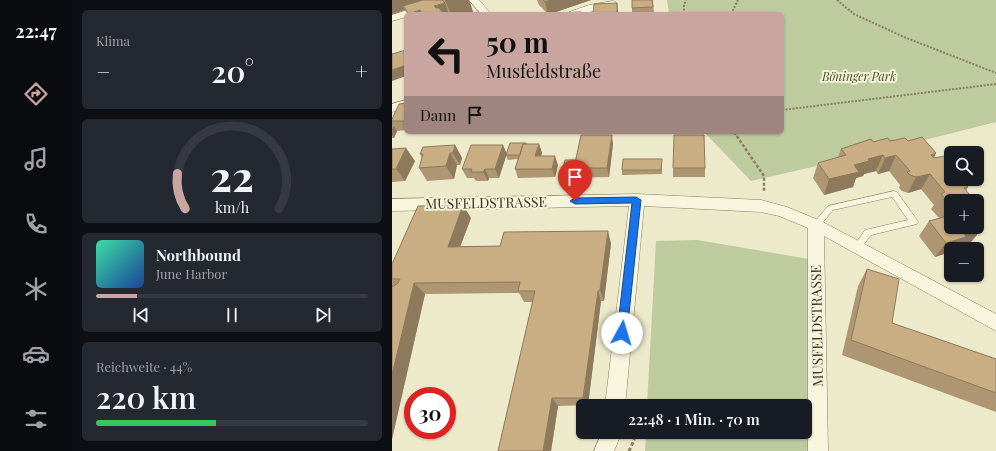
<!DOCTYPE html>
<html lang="de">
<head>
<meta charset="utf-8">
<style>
	body { margin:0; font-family:"Playfair Display",serif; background:#242831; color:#f1f3f6; height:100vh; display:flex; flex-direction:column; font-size:15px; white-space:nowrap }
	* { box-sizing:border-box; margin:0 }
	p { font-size:13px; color:#9ea1a6 }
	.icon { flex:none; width:22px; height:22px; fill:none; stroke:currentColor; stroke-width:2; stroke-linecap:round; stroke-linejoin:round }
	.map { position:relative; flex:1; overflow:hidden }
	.panel { display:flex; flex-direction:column; gap:10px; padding:10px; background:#0d0f14; width:320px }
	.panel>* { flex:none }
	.guide { position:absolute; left:12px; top:12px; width:380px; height:122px; border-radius:6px; box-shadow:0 1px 3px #0004; background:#c8a59e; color:#111; overflow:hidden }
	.controls { position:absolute; left:552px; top:146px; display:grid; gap:8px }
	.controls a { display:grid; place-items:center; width:40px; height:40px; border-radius:6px; background:#171b24; box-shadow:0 1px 3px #0004; font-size:20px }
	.speed { position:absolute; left:12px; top:387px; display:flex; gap:8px; font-size:20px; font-weight:700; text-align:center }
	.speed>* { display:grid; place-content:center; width:52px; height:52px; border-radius:50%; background:#171b24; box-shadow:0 1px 3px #0004; line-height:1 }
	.speed .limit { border:6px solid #d22; background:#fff; color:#111 }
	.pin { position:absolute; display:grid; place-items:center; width:34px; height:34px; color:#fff; margin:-41px -17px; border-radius:50% 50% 50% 0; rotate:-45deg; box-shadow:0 0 4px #0007 }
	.pin .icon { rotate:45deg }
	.me { position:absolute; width:44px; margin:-22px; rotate:6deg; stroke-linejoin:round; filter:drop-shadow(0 0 3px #0008) }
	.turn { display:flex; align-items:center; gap:14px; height:84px; padding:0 16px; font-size:18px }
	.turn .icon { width:52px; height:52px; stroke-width:2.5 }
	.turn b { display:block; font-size:28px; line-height:34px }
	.then { display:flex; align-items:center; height:38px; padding:0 16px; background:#0003; gap:8px; font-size:15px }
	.big { font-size:30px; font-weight:600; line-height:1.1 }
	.panel .tile { flex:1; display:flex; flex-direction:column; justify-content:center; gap:6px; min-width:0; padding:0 14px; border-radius:6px; background:#242831 }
	.panel .dial { align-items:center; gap:0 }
	.dial svg { height:104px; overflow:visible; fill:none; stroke:#363941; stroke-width:7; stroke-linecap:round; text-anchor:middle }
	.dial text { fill:#f1f3f6; stroke:none }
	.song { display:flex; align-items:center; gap:12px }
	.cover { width:48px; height:48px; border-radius:6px; background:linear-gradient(135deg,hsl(160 70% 55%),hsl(220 70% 35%)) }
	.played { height:4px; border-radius:2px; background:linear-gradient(90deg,#c8a59e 15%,#363941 15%) }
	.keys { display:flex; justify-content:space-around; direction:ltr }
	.heat { display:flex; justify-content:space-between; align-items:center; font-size:22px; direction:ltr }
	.charge { height:6px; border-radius:3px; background:linear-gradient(90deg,#34c759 44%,#363941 0) }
	.trip { position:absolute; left:184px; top:399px; width:236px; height:40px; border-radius:6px; background:#171b24; box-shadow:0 1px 3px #0004; font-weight:600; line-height:40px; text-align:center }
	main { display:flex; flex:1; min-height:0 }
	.menu { display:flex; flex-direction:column; width:72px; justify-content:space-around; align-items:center; background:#090b0e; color:#9ea1a6 }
	.menu .icon { width:28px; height:28px }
	.menu .on { color:#c8a59e }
	.menu b { font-size:18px; color:#f1f3f6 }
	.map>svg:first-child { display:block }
	.green { fill:#bdcb9f }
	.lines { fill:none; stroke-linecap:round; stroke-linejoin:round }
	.service-casing { stroke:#897e60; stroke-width:1 }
	.minor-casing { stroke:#897e60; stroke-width:1 }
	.path-far2 { stroke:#897e60; stroke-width:2; stroke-dasharray:2 1.5; stroke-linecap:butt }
	.path-far1 { stroke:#897e60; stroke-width:2.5; stroke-dasharray:3 2; stroke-linecap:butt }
	.path { stroke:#897e60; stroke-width:3; stroke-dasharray:3.5 2.5; stroke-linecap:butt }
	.service { fill:#f8f5de; fill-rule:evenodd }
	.minor { fill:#f8f5de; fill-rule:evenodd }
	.wall { fill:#ad9671 }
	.shaded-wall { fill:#8d7a5c }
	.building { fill:#c9ae83; stroke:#8d7a5c }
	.route { fill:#1a73e8; stroke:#114b97 }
	.labels { text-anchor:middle; stroke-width:4; stroke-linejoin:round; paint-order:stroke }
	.far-park-label { font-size:12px; font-style:italic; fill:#42562a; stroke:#f5f2da }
	.street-label { font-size:14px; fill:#3b3322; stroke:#f5f2da }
</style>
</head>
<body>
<main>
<nav class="menu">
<b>22:47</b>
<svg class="icon on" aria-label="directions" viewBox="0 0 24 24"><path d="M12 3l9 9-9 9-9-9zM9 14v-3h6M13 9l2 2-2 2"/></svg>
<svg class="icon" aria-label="music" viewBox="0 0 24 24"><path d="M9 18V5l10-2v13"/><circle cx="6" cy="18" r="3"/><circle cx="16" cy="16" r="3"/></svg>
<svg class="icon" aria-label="phone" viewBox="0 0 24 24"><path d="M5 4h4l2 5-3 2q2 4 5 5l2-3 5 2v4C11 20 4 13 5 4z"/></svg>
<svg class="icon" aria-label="climate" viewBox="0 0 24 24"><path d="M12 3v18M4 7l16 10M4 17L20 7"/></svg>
<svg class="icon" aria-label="car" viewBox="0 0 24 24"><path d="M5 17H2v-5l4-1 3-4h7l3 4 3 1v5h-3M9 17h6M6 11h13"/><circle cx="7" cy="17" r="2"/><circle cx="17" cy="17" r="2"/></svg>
<svg class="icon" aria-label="filters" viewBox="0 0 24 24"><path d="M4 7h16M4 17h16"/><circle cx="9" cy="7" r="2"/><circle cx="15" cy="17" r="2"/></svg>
</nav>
<section class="panel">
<div class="tile"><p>Klima</p>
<div class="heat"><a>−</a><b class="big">20°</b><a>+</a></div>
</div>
<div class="tile dial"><svg viewBox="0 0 100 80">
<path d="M14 69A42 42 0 1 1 86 69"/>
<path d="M14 69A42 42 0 0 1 8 42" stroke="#c8a59e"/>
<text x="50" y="56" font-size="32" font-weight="700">22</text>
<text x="50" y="72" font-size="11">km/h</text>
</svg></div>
<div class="tile">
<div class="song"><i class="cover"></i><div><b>Northbound</b><p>June Harbor</p></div></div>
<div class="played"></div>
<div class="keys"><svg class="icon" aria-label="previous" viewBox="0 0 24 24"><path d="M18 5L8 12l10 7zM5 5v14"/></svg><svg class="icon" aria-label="pause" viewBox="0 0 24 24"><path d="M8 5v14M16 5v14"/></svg><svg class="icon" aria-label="next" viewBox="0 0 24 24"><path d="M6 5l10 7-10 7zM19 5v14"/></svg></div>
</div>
<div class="tile"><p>Reichweite · 44%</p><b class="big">220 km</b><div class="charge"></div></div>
</section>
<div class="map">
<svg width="604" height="451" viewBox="0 0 604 451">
	<rect width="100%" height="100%" fill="#ede9cb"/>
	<path class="green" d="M275,0H604V122L473,155L359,181L312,132H390V14H277Z
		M305,240L417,259L416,451H253L254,432H413V406H255L264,241Z"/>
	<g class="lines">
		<g class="service-casing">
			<path id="service" d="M502,191L505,192L525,220L526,222L525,224L479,235C474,240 470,251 462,249L461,247L473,230L516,220L500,197L441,210L427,227H421L420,225L436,206Z"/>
		</g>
		<g class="minor-casing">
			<path id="minor" d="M47,0H62L60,2L23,14H14V17L0,21V15Z
				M77,0H87L99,14H89Z
				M221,1L224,2L226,4L224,6C209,10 192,14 176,14L177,12L197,5Z
				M14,100V108L0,112V104Z
				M245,194L369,200L395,207L429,221L604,314V331L432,236L436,451H416V228L387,216L369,212L252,206L233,406H213L237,206L0,211V199Z
				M210,432H230L222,451H202Z"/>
		</g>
		<path class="path-far2" d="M445,0L462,14L512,37L604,73
			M292,14V5L294,0
			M339,14L346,0
			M390,110L604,84"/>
		<path class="path-far1" d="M342,132L372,176V191"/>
		<path class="path" d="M237,451L242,440L243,432"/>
		<use href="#service" class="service"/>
		<use href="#minor" class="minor"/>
	</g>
	<path class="wall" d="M0,0H77L81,12L75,14H16L13,10L0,14Z
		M145,0H199L158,14H156L147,5Z
		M261,0L262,14H240V8Z
		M14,103V130L5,131L2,138H0V118Z
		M516,141L544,153L542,158L559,179L576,187L574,191L559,201V227L579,242L567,246L543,257L527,236L537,221L547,218L539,209L542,205L529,189L516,193L510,191L507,188L508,185L497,171L486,174L484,171L472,174L471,176L464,178L461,187L432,195L421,178L426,163L446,157L449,149L481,142Z
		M134,143L135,144H147L150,153L149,156L166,165L163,177L126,178L123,169L126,159L116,160L114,156L107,178H97L96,181H84L82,178H75L70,169L115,153Z
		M221,144L217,177L171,178L170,173L184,160Z
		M63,145L70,158L68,165H65L62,179L35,181L27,168L30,158L28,154Z
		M0,149L23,161L13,181L0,182Z
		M270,163V174L230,175V170Z
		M281,168H313V177H281Z
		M79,218L68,246H108L219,243L212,301H209L196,405L166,406L159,451L140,302H132L127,293L33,294L0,439V264Z
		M475,269L500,323L604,359V412L450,355L466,286Z"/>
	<path class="shaded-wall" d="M0,0H46L11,6L13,10L0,14Z
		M53,0H77L81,12L75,14H59Z
		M159,0H199L158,14H156L153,2Z
		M53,3L57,14H46L42,6Z
		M225,3L226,12V14H225Z
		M28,10L29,14H17Z
		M14,65V76L0,81V70Z
		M2,126L5,131L2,138L0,135V129Z
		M220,135L221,144L217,177L215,168Z
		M147,144L150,153L146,165L143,156Z
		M63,145L70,158L68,165L61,153Z
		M111,145L115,154L114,155V156L107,178L103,169Z
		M14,148L23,161L13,181L4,169Z
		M58,153L65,165L62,179L54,166Z
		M544,153L535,169L539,155Z
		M491,155L484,171L472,174L471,176L464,178L461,187L432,195L437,179L462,165L476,159Z
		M504,155L497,171L486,174L493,158Z
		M163,156L166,165L163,177L160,169Z
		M93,169L97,178L96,181L91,172Z
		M538,174L529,189L516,193L524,177Z
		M71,205L79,218L64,258L56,247Z
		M591,228L579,242L567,246L565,249H559V252L543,257L554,243L572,233Z
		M216,231L219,243L212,301L208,290Z
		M22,283L33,294L0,439V375Z
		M206,291L209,301L196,405L191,398Z
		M160,398L166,406L159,451H151Z"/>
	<path class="building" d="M31,0H50L53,3L42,6L44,8H47L52,14H25L29,12L28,10L17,14L11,6Z
		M151,0H159L153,2Z
		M240,0H260L261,7L240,8Z
		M225,3V14H201L202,4Z
		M189,12V14H165V13Z
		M14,50V65L0,70V54Z
		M14,103V121H0V119L7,104Z
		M189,135H220L215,168H182Z
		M282,135H312L313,168H281Z
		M530,137L544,153L539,155L542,158L553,156L559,162V179H569L576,187L572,188L583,201H559V205L549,194L553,192L538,174L524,177L518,175L515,172L518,171L504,155L493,158L491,155L476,159L477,161L462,165L467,172L437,179L426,163L454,155L449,149L479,139L481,142L496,138L498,141L513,138L516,141Z
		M118,143H134V144H131L128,155H114Z
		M131,144H147L143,156H163L160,169H123Z
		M63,145L61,153H58L54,166L27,168L31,154H28L31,147Z
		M79,145H111L103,169H93L91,172H79L80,169H70Z
		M14,148L4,169H0V149Z
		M231,159H270L269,170H230Z
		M173,160H184L182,168L183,173H170Z
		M71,205L56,247L108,246L112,232L216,231L208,290L206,291L191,398H160L151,451H106L143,291H126L128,282L22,283L0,375V286H2L6,283L8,279H0V264L26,206Z
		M559,211V227H585V221L591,228L572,233L574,237L554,243L537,221L556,216L553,213Z
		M475,269L507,279L500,323L604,359V393L459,340Z"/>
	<path class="route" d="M244,197L249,200L235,333L234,337L230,338L226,337L225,333L240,203L183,204L178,201L183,198Z"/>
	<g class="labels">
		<g class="far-park-label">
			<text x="467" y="81">Böninger Park</text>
		</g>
		<g class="street-label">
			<text transform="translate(94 203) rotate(-1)" y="5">MUSFELDSTRASSE</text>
			<text transform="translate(425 326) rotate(-91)" y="5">MUSFELDSTRASSE</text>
		</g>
	</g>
</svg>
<div class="controls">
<a><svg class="icon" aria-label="search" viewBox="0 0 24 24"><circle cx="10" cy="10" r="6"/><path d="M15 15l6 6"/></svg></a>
<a>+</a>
<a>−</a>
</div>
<div class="speed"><div class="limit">30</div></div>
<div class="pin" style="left:183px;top:201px;background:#d93025"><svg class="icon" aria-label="arrive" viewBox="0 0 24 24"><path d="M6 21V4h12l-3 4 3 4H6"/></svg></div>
<svg class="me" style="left:230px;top:333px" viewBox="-20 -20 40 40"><circle r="19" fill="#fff"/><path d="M0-13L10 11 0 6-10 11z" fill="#1a73e8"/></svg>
<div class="trip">22:48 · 1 Min. · 70 m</div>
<div class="guide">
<div class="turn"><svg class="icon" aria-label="left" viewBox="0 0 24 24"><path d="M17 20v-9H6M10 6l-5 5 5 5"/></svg><div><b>50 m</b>Musfeldstraße</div></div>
<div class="then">Dann<svg class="icon" aria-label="arrive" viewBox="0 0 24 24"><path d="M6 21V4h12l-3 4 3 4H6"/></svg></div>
</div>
</div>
</main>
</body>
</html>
